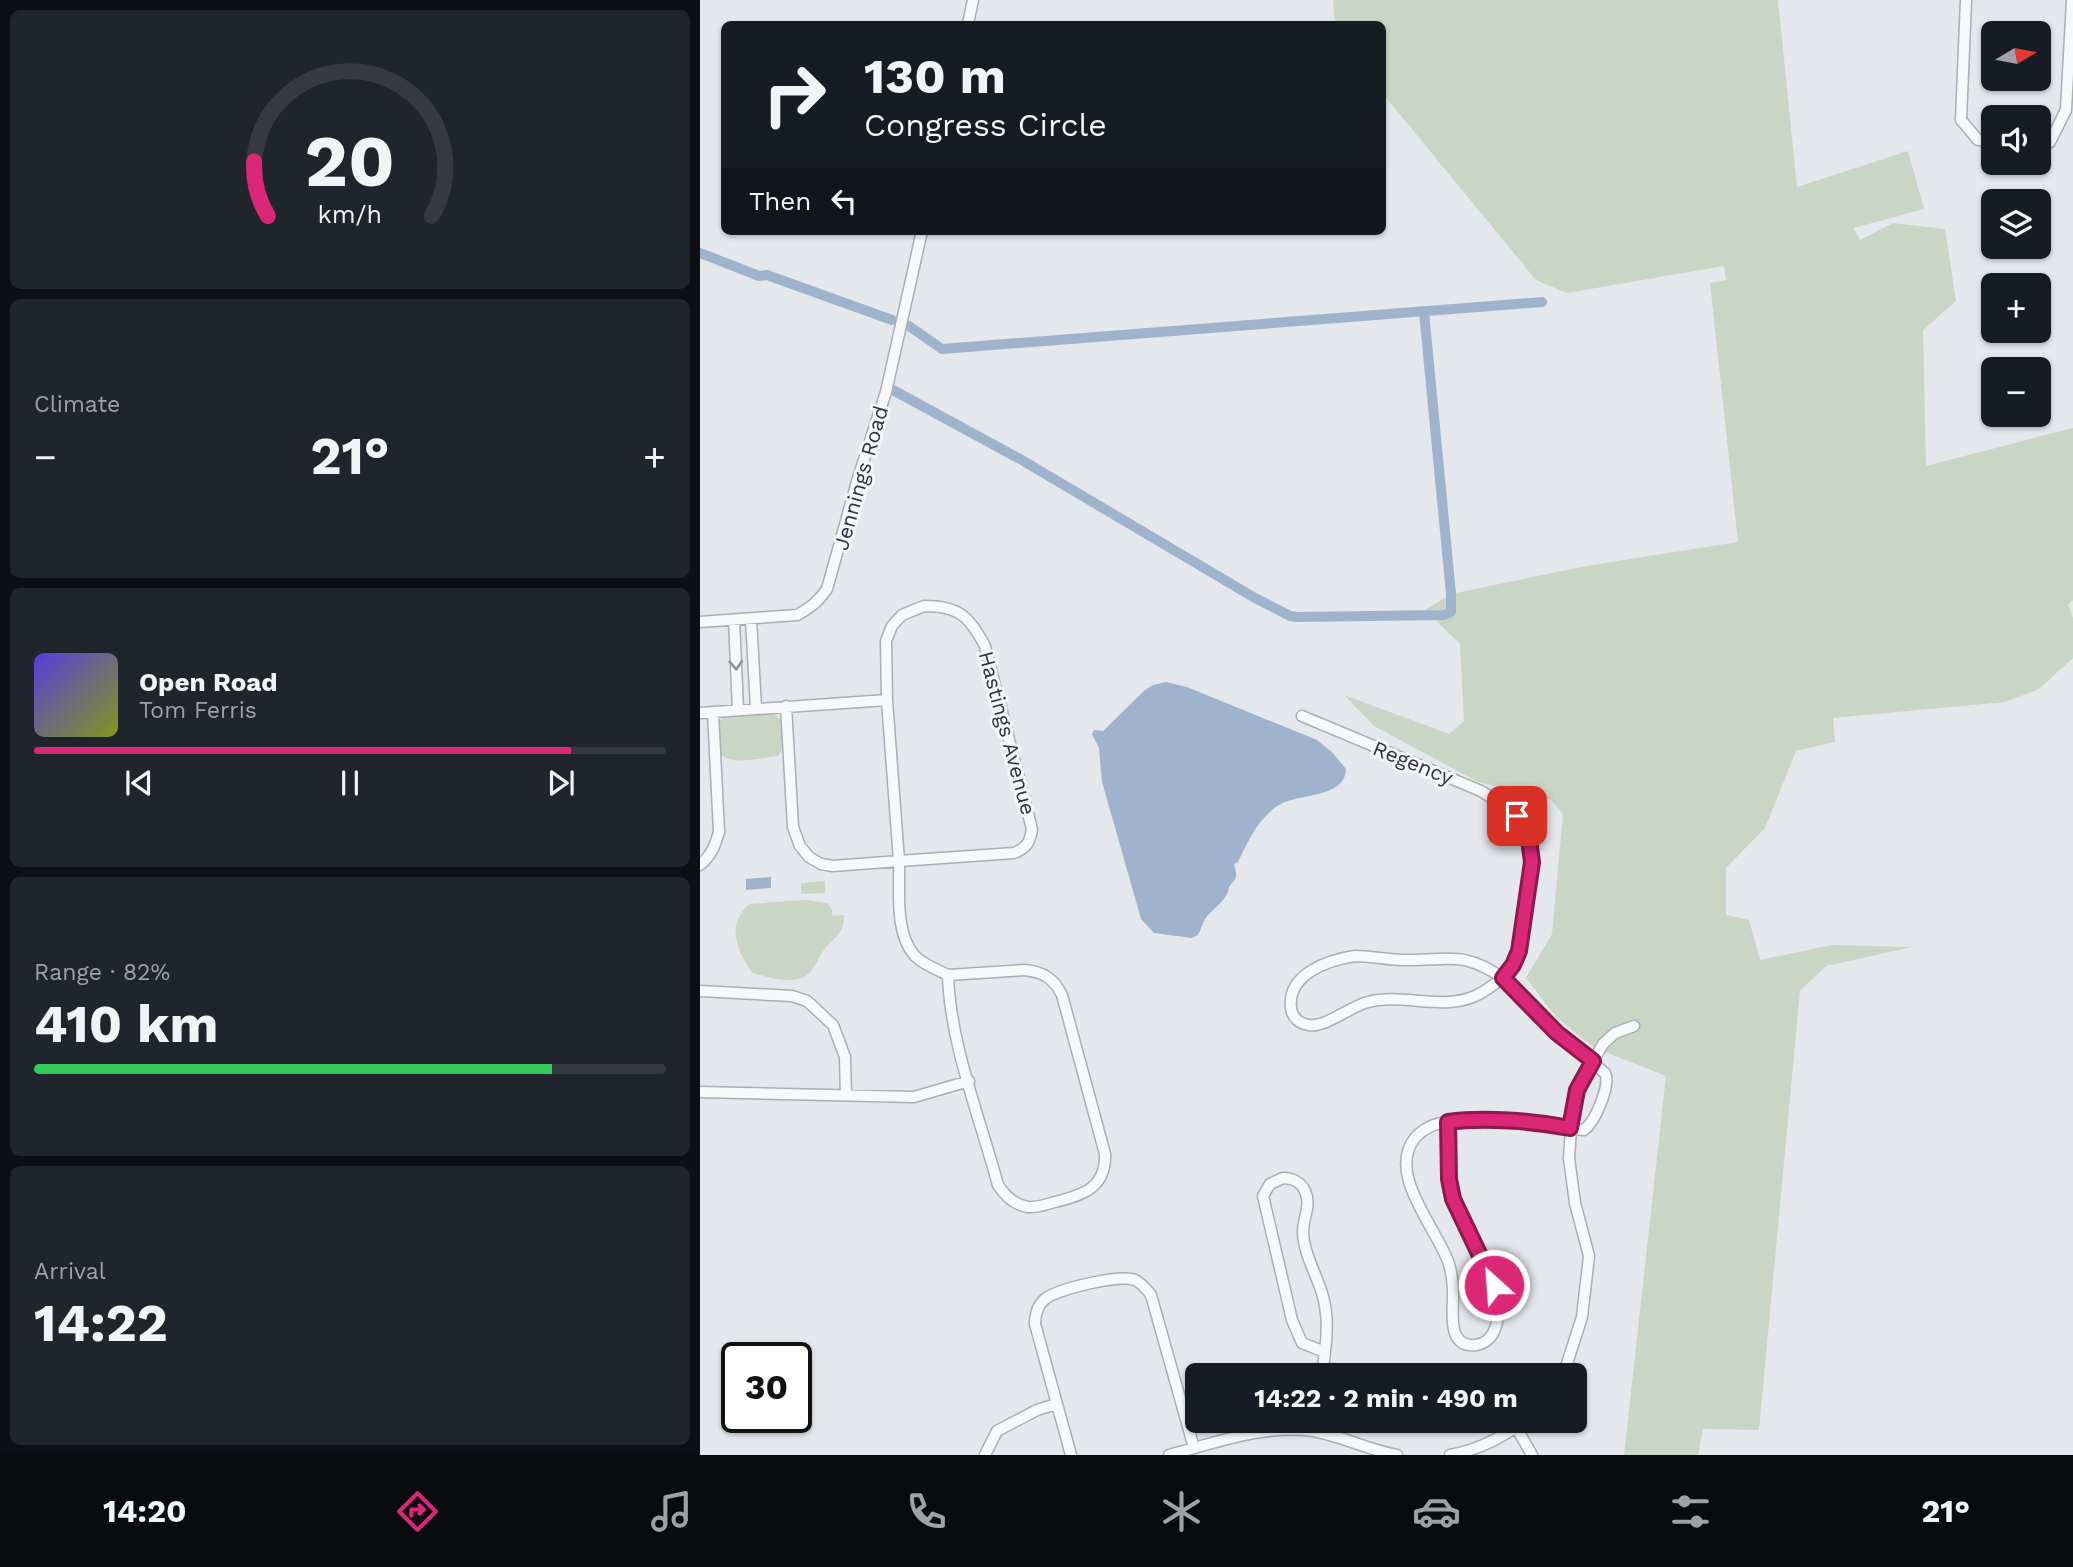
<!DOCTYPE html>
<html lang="en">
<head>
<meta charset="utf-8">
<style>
	body { margin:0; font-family:"Work Sans",sans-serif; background:#20242c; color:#f1f3f6; height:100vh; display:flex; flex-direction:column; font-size:26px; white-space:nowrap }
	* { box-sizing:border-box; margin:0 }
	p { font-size:23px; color:#9ea1a6 }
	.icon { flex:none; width:38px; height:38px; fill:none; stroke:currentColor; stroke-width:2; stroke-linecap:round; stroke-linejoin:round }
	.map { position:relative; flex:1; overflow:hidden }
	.drawer { display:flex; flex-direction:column; gap:10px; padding:10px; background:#0d0f14; width:700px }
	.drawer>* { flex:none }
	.top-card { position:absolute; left:21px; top:21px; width:665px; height:214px; border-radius:10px; box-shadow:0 2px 5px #0004; background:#171b24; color:#f1f3f6; overflow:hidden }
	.needle { width:46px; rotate:80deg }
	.controls { position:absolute; left:1281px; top:21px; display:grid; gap:14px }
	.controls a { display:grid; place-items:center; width:70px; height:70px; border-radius:10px; background:#171b24; box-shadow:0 2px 5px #0004; font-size:35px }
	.speed { position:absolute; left:21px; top:1342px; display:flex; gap:14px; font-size:35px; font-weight:700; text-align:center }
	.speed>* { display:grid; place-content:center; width:91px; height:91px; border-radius:50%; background:#171b24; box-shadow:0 2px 5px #0004; line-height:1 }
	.speed .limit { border:4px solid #111; border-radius:10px; background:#fff; color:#111 }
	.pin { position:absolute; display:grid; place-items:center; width:60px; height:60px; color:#fff; margin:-30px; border-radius:14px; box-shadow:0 4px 10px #0006 }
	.me { position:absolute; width:77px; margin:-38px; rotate:334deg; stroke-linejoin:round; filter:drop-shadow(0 0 5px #0008) }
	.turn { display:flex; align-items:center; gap:24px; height:147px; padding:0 28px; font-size:32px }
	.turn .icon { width:91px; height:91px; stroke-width:2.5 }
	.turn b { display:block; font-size:49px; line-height:60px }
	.then { display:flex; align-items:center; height:66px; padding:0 28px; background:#0003; gap:14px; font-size:26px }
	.big { font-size:52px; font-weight:700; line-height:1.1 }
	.drawer .card { flex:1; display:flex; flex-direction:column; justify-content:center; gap:10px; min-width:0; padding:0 24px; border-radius:10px; background:#20242c }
	.drawer .dial { align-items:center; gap:0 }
	.dial svg { height:182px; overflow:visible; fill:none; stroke:#363941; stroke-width:7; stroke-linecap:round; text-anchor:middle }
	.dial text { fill:#f1f3f6; stroke:none }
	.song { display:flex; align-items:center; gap:21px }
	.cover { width:84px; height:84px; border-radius:10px; background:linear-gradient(135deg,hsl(250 70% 55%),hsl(70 70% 35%)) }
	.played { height:7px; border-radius:4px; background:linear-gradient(90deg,#db2777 85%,#363941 85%) }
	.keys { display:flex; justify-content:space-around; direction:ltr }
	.heat { display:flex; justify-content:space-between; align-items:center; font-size:38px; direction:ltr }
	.charge { height:10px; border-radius:5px; background:linear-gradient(90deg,#34c759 82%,#363941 0) }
	.trip { position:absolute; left:485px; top:1363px; width:402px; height:70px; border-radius:10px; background:#171b24; box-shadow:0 2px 5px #0004; font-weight:700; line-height:70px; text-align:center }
	.dock { display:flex; height:112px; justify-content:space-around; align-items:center; background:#090b0e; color:#9ea1a6 }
	.dock .icon { width:49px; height:49px }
	.dock .on { color:#db2777 }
	.dock b { font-size:32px; color:#f1f3f6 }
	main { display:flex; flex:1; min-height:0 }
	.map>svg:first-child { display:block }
	.green { fill:#c9d6c5 }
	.water { fill:#9fb4cc }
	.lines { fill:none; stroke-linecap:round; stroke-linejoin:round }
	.stream { stroke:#9fb4cc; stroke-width:2.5 }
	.canal { stroke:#9fb4cc; stroke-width:10 }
	.minor-casing { stroke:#a9aeb7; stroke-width:13 }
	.minor { stroke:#f7f8fa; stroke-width:10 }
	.oneway { stroke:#9196a0 }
	.route-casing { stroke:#8e194d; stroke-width:18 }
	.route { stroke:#db2777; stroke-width:12 }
	.labels { text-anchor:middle; stroke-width:6; stroke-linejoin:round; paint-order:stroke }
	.street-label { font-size:21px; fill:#2b3445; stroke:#f4f6f9 }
</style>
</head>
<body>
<main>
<section class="drawer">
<div class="card dial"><svg viewBox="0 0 100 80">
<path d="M14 69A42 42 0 1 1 86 69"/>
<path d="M14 69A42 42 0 0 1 8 45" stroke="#db2777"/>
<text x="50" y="56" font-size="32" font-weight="700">20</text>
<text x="50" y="72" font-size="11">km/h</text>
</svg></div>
<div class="card"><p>Climate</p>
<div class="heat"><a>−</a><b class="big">21°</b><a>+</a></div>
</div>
<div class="card">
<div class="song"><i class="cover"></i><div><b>Open Road</b><p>Tom Ferris</p></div></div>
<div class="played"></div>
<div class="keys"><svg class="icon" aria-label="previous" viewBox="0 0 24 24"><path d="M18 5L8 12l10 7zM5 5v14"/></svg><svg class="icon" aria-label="pause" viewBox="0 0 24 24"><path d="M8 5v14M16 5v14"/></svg><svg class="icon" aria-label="next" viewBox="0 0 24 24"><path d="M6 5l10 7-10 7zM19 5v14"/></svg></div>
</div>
<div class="card"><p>Range · 82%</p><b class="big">410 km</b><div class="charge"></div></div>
<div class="card"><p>Arrival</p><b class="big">14:22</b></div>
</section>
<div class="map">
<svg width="1373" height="1455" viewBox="0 0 1373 1455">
	<rect width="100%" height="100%" fill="#e4e7ec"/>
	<path class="green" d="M633,0H1078L1097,187L1208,151L1224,209L1154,228L1160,240L1193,223L1245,229L1256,301L1223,330L1226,466L1373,428V600L1368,605L1373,618V658L1339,689L1305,702L1133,718L1135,742L1096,751L1065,828L1026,868V915L1049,920L1060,960L1132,945L1212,947L1126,966L1100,991L1059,1430L1003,1429L998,1455H924L966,1076L893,1047L856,1017L826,978L852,934L863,814L851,800L778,782L674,726L644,695L749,734L764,721L760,644L725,610L751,594L886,566L1038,542L1010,283L1026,280L1024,266L867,293L836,280L683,94L682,24H635Z
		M74,714C87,720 87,747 78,756C62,758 32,766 20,754V720L25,717Z
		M125,881V893L101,894V883Z
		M104,900L127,903L132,910V916L144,915C144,932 137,936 126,947C119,955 116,968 107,975C93,986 68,977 53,973C37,953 25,923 50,904Z"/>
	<path class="water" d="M466,682L487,687L617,740L633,753L646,769C645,799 598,793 579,805C559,817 548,841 538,862L534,864C537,876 538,877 529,887C528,900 512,909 505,919C502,924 501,930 498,935L492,938L454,933L441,919L402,782L399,748L392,734L394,730L403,731L445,690L453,685Z
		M71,877V888L46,890V879Z"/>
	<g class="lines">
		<path class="stream" d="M192,320L200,323"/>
		<path class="canal" d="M0,253L59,276L67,275L192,320
			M209,326L242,349L842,302
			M191,389L320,459L555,598L590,616L597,617L744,615L751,612V594L724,312"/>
		<g class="minor-casing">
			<path id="minor" d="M1266,0L1261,120L1278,140H1293
				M268,24L273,0
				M1339,141L1350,142L1366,110L1372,0
				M224,606C259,606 269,616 285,646L332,829C330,842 327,848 314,853L199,861L187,700L186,641L192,626L202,615Z
				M51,619L56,708
				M34,620L38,710
				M0,622L97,615C110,608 118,602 127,589L158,478L186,392L222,231
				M86,706L93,827L100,846L109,857L121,864L133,866L199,861C200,889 194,933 215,956C224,965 238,970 248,975C250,1044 280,1118 298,1185C305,1196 315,1205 328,1207C337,1208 347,1204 355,1202C383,1195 406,1188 405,1154L362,995C354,979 344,972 325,970L248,975
				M0,713L187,700
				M602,716L781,791L811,810L823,823L828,832L832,852L831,872L819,951L813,965L803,978L857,1033L905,1073C911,1085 895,1122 884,1130C839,1125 793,1117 748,1122
				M0,865C11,856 15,846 19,832L13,712
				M655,956C672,956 688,960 704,960C749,961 762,950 803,978C794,984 785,992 775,996C742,1011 703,993 668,1002C651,1006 625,1028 609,1025C599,1024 592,1017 591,1008C587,974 628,960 655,956Z
				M0,991L92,996L107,1001L133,1025L145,1057L146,1095
				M0,1092L214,1097L269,1081
				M748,1122C748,1146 746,1172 752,1196C764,1239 812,1282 795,1329C792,1337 785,1344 776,1345C747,1348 753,1313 753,1296C753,1285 752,1274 749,1264C737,1228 686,1174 715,1138C724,1128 735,1123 748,1122Z
				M583,1178C592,1178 601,1182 605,1191C612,1206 602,1219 603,1234C604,1251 612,1266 618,1282C628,1305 628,1328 625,1352L602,1343L592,1320L563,1196L570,1184Z
				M622,1376L625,1352
				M863,1376L882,1317L889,1256L875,1203L869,1158L873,1101L881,1082L903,1044L915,1033L934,1026
				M816,1427L832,1455
				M285,1455L297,1431L337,1410L356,1404
				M371,1455L335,1324C335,1314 337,1306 345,1299C357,1289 420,1274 435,1280C442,1283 446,1289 451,1295L494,1448
				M469,1455C514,1443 566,1424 613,1431C642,1436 668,1450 697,1455
				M750,1455C779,1450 802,1437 826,1421"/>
		</g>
		<use href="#minor" class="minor"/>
	</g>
	<defs><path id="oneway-chevron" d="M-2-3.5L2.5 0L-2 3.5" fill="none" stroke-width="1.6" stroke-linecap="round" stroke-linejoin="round" transform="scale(1.75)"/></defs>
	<use class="oneway" href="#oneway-chevron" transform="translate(36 665) rotate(87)"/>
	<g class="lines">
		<g class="route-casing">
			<path id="route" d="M794,1285L753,1199L749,1179L748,1122C784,1117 834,1121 870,1128L877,1090L893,1061L857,1033L803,978L813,965L819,951L832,862L828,832L817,816"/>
		</g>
		<use href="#route" class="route"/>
	</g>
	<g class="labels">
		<g class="street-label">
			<text transform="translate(161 478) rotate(-74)" y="7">Jennings Road</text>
			<text transform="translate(307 733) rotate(75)" y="7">Hastings Avenue</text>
			<text transform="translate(713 763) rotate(22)" y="7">Regency</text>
		</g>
	</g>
</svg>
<div class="controls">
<a><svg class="needle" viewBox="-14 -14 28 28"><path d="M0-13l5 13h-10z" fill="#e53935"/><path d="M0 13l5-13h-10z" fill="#9ea1a6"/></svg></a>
<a><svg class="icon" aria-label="sound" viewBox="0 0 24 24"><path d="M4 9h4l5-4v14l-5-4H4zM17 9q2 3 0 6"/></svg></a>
<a><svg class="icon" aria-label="layers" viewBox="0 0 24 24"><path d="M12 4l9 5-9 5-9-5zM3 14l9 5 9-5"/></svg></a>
<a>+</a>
<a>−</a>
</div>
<div class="speed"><div class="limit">30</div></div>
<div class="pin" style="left:817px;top:816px;background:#d93025"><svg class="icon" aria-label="arrive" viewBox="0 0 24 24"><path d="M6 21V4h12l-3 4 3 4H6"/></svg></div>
<svg class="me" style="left:794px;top:1285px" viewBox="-20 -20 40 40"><circle r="17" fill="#db2777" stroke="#fff" stroke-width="3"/><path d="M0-11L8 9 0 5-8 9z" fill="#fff"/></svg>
<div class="trip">14:22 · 2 min · 490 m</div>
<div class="top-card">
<div class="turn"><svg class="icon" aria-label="right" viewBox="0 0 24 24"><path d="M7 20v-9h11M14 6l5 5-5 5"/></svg><div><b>130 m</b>Congress Circle</div></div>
<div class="then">Then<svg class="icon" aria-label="left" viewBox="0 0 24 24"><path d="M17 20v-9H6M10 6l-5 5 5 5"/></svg></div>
</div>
</div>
</main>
<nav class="dock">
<b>14:20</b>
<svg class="icon on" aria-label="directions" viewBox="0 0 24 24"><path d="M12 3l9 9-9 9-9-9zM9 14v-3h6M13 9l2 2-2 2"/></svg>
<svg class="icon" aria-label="music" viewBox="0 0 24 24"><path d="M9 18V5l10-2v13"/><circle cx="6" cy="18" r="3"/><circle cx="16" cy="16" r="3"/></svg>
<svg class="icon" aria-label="phone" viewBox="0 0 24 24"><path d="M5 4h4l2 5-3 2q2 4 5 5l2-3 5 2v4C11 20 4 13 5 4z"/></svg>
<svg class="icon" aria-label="climate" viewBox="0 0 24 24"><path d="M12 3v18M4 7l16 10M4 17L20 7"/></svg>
<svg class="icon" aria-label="car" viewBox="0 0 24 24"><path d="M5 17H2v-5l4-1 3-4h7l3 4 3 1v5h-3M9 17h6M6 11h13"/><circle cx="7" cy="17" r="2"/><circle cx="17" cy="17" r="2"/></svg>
<svg class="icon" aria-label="filters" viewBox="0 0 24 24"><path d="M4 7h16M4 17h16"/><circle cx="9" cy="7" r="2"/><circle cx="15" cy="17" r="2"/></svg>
<b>21°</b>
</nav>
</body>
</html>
